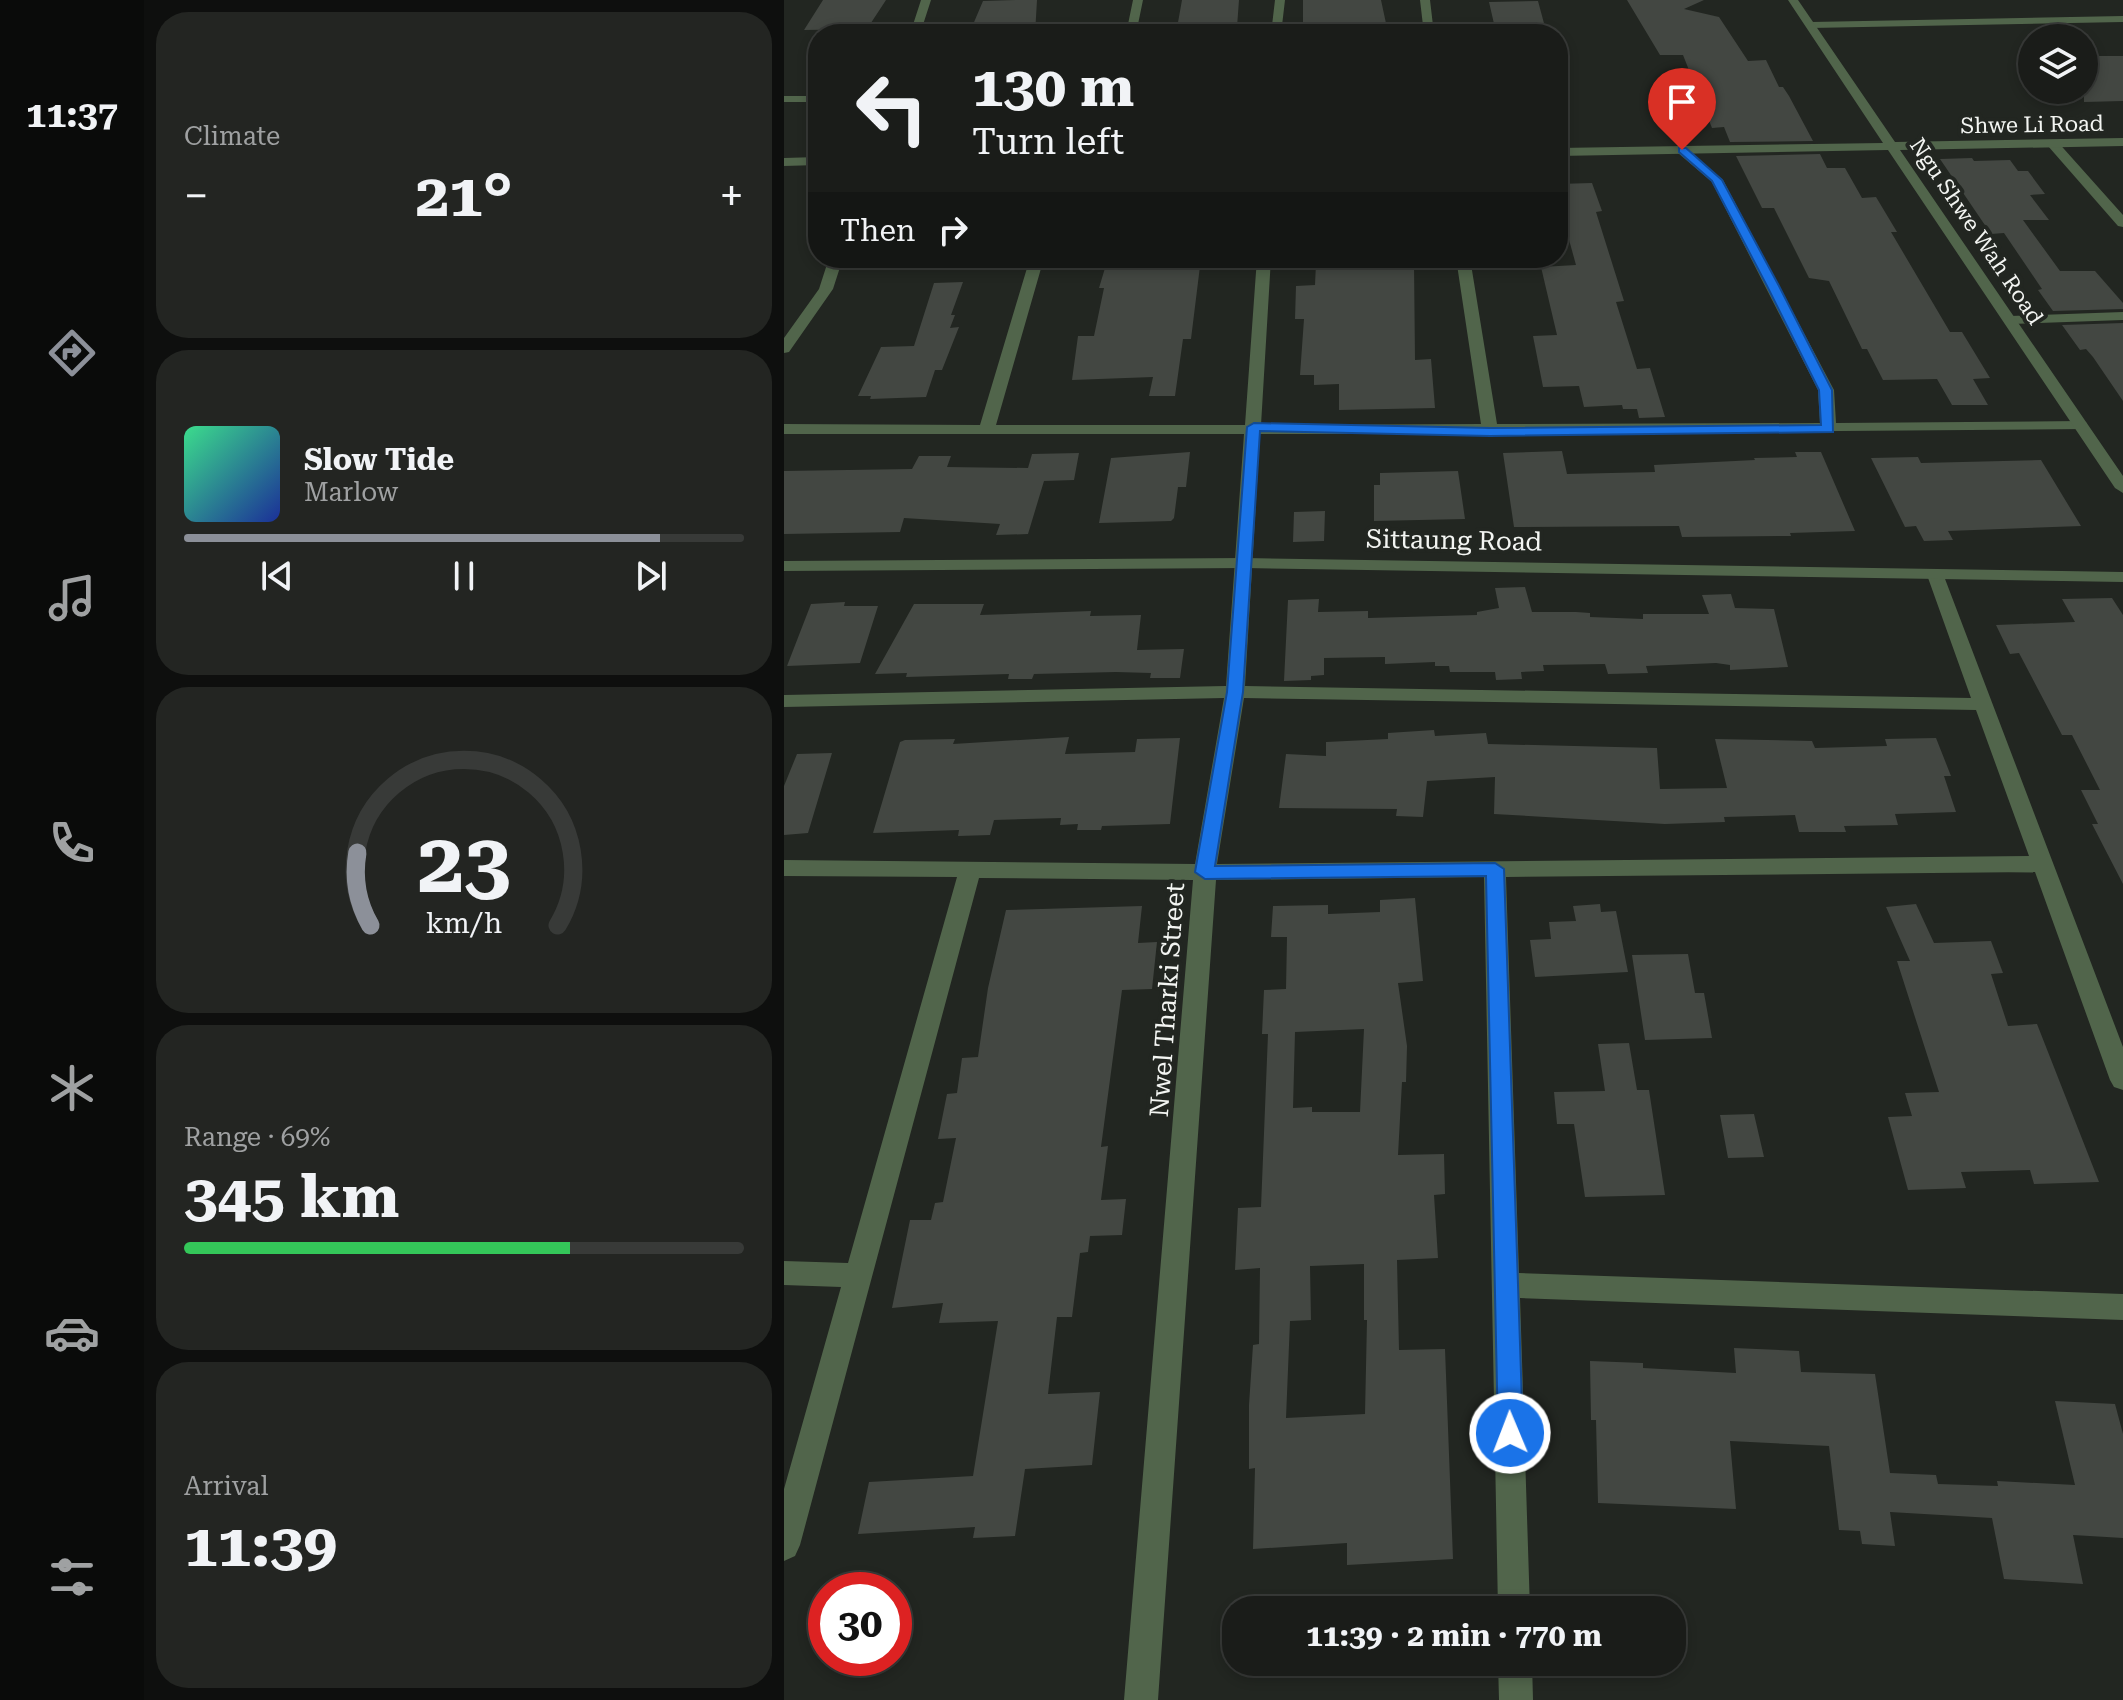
<!DOCTYPE html>
<html lang="en">
<head>
<meta charset="utf-8">
<style>
	body { margin:0; font-family:"Roboto Serif",serif; background:#232522; color:#f1f3f6; height:100vh; display:flex; flex-direction:column; font-size:30px; white-space:nowrap }
	* { box-sizing:border-box; margin:0 }
	p { font-size:26px; color:#9fa1a2 }
	.icon { flex:none; width:44px; height:44px; fill:none; stroke:currentColor; stroke-width:2; stroke-linecap:round; stroke-linejoin:round }
	.map { position:relative; flex:1; overflow:hidden }
	.sheet { display:flex; flex-direction:column; gap:12px; padding:12px; background:#0e0f0e; width:640px }
	.sheet>* { flex:none }
	.top-card { position:absolute; left:24px; top:24px; width:760px; height:244px; border-radius:32px; box-shadow:0 4px 12px #0003,0 0 0 2px #383a38; background:#1a1c19; color:#f1f3f6; overflow:hidden }
	.tools { position:absolute; left:1234px; top:24px; display:grid; gap:16px }
	.tools a { display:grid; place-items:center; width:80px; height:80px; border-radius:50%; background:#1a1c19; box-shadow:0 4px 12px #0003,0 0 0 2px #383a38; font-size:40px }
	.speed { position:absolute; left:24px; top:1572px; display:flex; gap:16px; font-size:40px; font-weight:700; text-align:center }
	.speed>* { display:grid; place-content:center; width:104px; height:104px; border-radius:50%; background:#1a1c19; box-shadow:0 4px 12px #0003,0 0 0 2px #383a38; line-height:1 }
	.speed .limit { border:12px solid #d22; background:#fff; color:#111 }
	.pin { position:absolute; display:grid; place-items:center; width:68px; height:68px; color:#fff; margin:-82px -34px; border-radius:50% 50% 50% 0; rotate:-45deg; box-shadow:0 0 8px #0007 }
	.pin .icon { rotate:45deg }
	.me { position:absolute; width:88px; margin:-44px; rotate:359deg; stroke-linejoin:round; filter:drop-shadow(0 0 6px #0008) }
	.turn { display:flex; align-items:center; gap:28px; height:168px; padding:0 32px; font-size:36px }
	.turn .icon { width:104px; height:104px; stroke-width:2.5 }
	.turn b { display:block; font-size:56px; line-height:68px }
	.then { display:flex; align-items:center; height:76px; padding:0 32px; background:#0003; gap:16px; font-size:30px }
	.big { font-size:60px; font-weight:700; line-height:1.1 }
	.sheet .card { flex:1; display:flex; flex-direction:column; justify-content:center; gap:12px; min-width:0; padding:0 28px; border-radius:32px; background:#232522 }
	.sheet .dial { align-items:center; gap:0 }
	.dial svg { height:208px; overflow:visible; fill:none; stroke:#383a38; stroke-width:7; stroke-linecap:round; text-anchor:middle }
	.dial text { fill:#f1f3f6; stroke:none }
	.song { display:flex; align-items:center; gap:24px }
	.cover { width:96px; height:96px; border-radius:12px; background:linear-gradient(135deg,hsl(150 70% 55%),hsl(230 70% 35%)) }
	.played { height:8px; border-radius:4px; background:linear-gradient(90deg,#8c9099 85%,#383a38 85%) }
	.keys { display:flex; justify-content:space-around; direction:ltr }
	.heat { display:flex; justify-content:space-between; align-items:center; font-size:44px; direction:ltr }
	.charge { height:12px; border-radius:6px; background:linear-gradient(90deg,#34c759 69%,#383a38 0) }
	.trip { position:absolute; left:438px; top:1596px; width:464px; height:80px; border-radius:32px; background:#1a1c19; box-shadow:0 4px 12px #0003,0 0 0 2px #383a38; font-weight:700; line-height:80px; text-align:center }
	main { display:flex; flex:1; min-height:0 }
	.dock { display:flex; flex-direction:column; width:144px; justify-content:space-around; align-items:center; background:#0a0b0a; color:#9fa1a2 }
	.dock .icon { width:56px; height:56px }
	.dock .selected { color:#8c9099 }
	.dock b { font-size:36px; color:#f1f3f6 }
	.map>svg:first-child { display:block }
	.building { fill:#434742; fill-rule:evenodd }
	.lines { fill:none; stroke-linecap:round; stroke-linejoin:round }
	.minor { fill:#51654b; fill-rule:evenodd }
	.tertiary { fill:#51654b; fill-rule:evenodd }
	.route { fill:#1a73e8; stroke:#114b97; stroke-width:2 }
	.labels { text-anchor:middle; stroke-width:8; stroke-linejoin:round; paint-order:stroke }
	.far-street-label { font-size:22px; fill:#f3f5f2; stroke:#222621 }
	.street-label { font-size:26px; fill:#f3f5f2; stroke:#222621 }
</style>
</head>
<body>
<main>
<nav class="dock">
<b>11:37</b>
<svg class="icon selected" aria-label="directions" viewBox="0 0 24 24"><path d="M12 3l9 9-9 9-9-9zM9 14v-3h6M13 9l2 2-2 2"/></svg>
<svg class="icon" aria-label="music" viewBox="0 0 24 24"><path d="M9 18V5l10-2v13"/><circle cx="6" cy="18" r="3"/><circle cx="16" cy="16" r="3"/></svg>
<svg class="icon" aria-label="phone" viewBox="0 0 24 24"><path d="M5 4h4l2 5-3 2q2 4 5 5l2-3 5 2v4C11 20 4 13 5 4z"/></svg>
<svg class="icon" aria-label="climate" viewBox="0 0 24 24"><path d="M12 3v18M4 7l16 10M4 17L20 7"/></svg>
<svg class="icon" aria-label="car" viewBox="0 0 24 24"><path d="M5 17H2v-5l4-1 3-4h7l3 4 3 1v5h-3M9 17h6M6 11h13"/><circle cx="7" cy="17" r="2"/><circle cx="17" cy="17" r="2"/></svg>
<svg class="icon" aria-label="filters" viewBox="0 0 24 24"><path d="M4 7h16M4 17h16"/><circle cx="9" cy="7" r="2"/><circle cx="15" cy="17" r="2"/></svg>
</nav>
<section class="sheet">
<div class="card"><p>Climate</p>
<div class="heat"><a>−</a><b class="big">21°</b><a>+</a></div>
</div>
<div class="card">
<div class="song"><i class="cover"></i><div><b>Slow Tide</b><p>Marlow</p></div></div>
<div class="played"></div>
<div class="keys"><svg class="icon" aria-label="previous" viewBox="0 0 24 24"><path d="M18 5L8 12l10 7zM5 5v14"/></svg><svg class="icon" aria-label="pause" viewBox="0 0 24 24"><path d="M8 5v14M16 5v14"/></svg><svg class="icon" aria-label="next" viewBox="0 0 24 24"><path d="M6 5l10 7-10 7zM19 5v14"/></svg></div>
</div>
<div class="card dial"><svg viewBox="0 0 100 80">
<path d="M14 69A42 42 0 1 1 86 69"/>
<path d="M14 69A42 42 0 0 1 9 41" stroke="#8c9099"/>
<text x="50" y="56" font-size="32" font-weight="700">23</text>
<text x="50" y="72" font-size="11">km/h</text>
</svg></div>
<div class="card"><p>Range · 69%</p><b class="big">345 km</b><div class="charge"></div></div>
<div class="card"><p>Arrival</p><b class="big">11:39</b></div>
</section>
<div class="map">
<svg width="1339" height="1700" viewBox="0 0 1339 1700">
	<rect width="100%" height="100%" fill="#222621"/>
	<path class="building" d="M39,0H102L83,29L20,30Z
		M231,0H253L251,34H185L199,1Z
		M398,0H455L453,27H448L447,34H399L400,28H393Z
		M519,0H597L603,28L538,30V27L519,25Z
		M843,0H920L900,9L935,17L964,61L982,60L995,87H999L1005,96L1029,141L946,142L940,127L928,128L899,55H876Z
		M754,1L761,27L711,28L705,2Z
		M1300,56H1339V101L1300,102Z
		M1036,154L1043,168H1061L1078,198L1092,197L1113,232H1107L1166,332H1178L1206,378L1189,379L1204,405H1168L1153,379L1099,380L1083,349H1078L1045,281L1025,278L990,208H978L952,156Z
		M1188,158L1190,161L1226,160L1234,171H1244L1261,194L1246,195L1265,220H1239L1276,271H1311L1339,303V309L1269,311L1254,290L1258,289L1220,233L1207,234L1156,159Z
		M808,183L818,211L812,212L840,301L832,302L853,369L866,368L881,417L855,418L853,409H839L838,405L800,407L795,386L759,387L749,336L773,335L757,267L792,265L779,218H774V184Z
		M324,258H417L407,339H399L391,396H365L369,377L288,380L294,336H310L320,288H315Z
		M565,262V265L630,264L631,360L647,359L651,408L555,410V384L530,385V375H516L520,319H511L512,286L531,285L532,263Z
		M179,282L167,315H171L166,328L175,327L158,370H151L142,397L86,399L87,396H74L97,347L130,346L150,283Z
		M1339,323V401L1309,357L1302,349L1296,350L1278,325Z
		M778,451L783,474L871,472L870,465L971,460L970,458L1013,457L1011,452H1037L1071,531L1006,533L1007,536L898,537L895,526L730,527L719,453Z
		M406,452L402,487H394L390,518L387,521L315,523L327,458Z
		M295,453L290,480L260,481L244,534L212,535L216,524L120,518L116,532L0,534V471L128,469L135,456H167L163,467L244,468L248,454Z
		M1134,457L1137,463L1257,460L1297,526L1164,531L1169,540L1140,541L1132,526L1121,527L1087,458Z
		M674,471L681,519L590,521V485H596V473Z
		M541,511L540,541L509,542L510,512Z
		M741,587L748,612H792L806,613V617L859,619V614H925L918,595L947,594L951,608L990,609L1004,667L946,670V665L932,663L862,666L864,673L824,674L821,664L759,665L760,671L737,672L738,679L712,680L711,672H666L665,666H651V662L601,664V657L540,658V675L527,676V680L500,681L504,600L535,599L534,612L584,611V618L693,615V612L715,608L711,588Z
		M1328,598L1339,615V884L1308,824H1314L1297,790H1316L1288,735H1278L1235,653L1226,654L1212,625L1291,622L1278,599Z
		M61,602L60,606H94L76,663L3,666L27,604Z
		M130,604H200L196,615L307,611L306,616L357,615L353,650L400,649L396,678H366L367,673L332,672L250,674L248,679H224L225,674L122,677L123,673L91,674Z
		M650,730L651,736L702,733L704,744L873,748L876,789L943,788L931,739L1028,741L1031,748L1103,746L1101,739L1152,738L1167,776H1160L1172,812L1111,814L1114,825L1060,826L1062,832H1015L1011,815L940,817L941,822L881,824L710,814L711,777L643,781L639,817L612,816L613,809L495,808L502,754L542,756V742L604,739V733Z
		M285,737L281,754L351,752L353,739L396,738L386,824L318,826L317,830H293L294,824L276,825L277,818L210,820L206,835L174,836L175,830L89,833L116,742L121,740L171,739L169,744Z
		M48,753L24,833L0,835V786L13,754Z
		M631,898L639,981L614,983L623,1046L622,1082H618L614,1155L660,1154L661,1194L650,1195L654,1258L613,1260L615,1350L661,1349L669,1559L563,1565V1543L469,1549L471,1468L465,1469V1405L469,1345L475,1344L476,1268L451,1270L454,1208L477,1207L484,1034H478L480,990L502,989L503,937H487L489,906L544,905V914L596,912V900ZM580,1029L576,1112H528V1107L509,1108L511,1032ZM580,1264V1320H583L581,1414L502,1418L506,1321L527,1320L526,1266Z
		M816,904L817,912L832,911L844,972L751,977L746,940L767,939L765,922L792,921L789,906Z
		M1132,904L1150,943L1207,941L1219,973L1207,974L1224,1026L1253,1024L1315,1182L1250,1184L1246,1170L1177,1172L1182,1188L1124,1190L1104,1117L1128,1116L1121,1093L1155,1092L1113,961H1126L1102,907Z
		M358,906L354,943L373,942L368,989L338,990L317,1147L324,1146L317,1200L342,1199L338,1235L306,1236L304,1252L296,1253L288,1317H273L264,1394L316,1392L308,1465L241,1469L231,1536L189,1538L191,1527L74,1534L85,1482L189,1476L214,1321L155,1323L159,1303L108,1308L126,1220H147L151,1203L159,1202L172,1138L154,1139L163,1094L173,1093L178,1058L194,1057L204,988L222,910Z
		M904,954L911,993H920L928,1038L861,1040L848,955Z
		M845,1043L853,1090H865L881,1195L801,1197L790,1124H773L770,1092L821,1091L814,1044Z
		M970,1114L980,1157L944,1158L936,1115Z
		M950,1348L1015,1351L1017,1372L1091,1374L1106,1473L1152,1475L1154,1484L1214,1486L1213,1481L1291,1485L1271,1401L1331,1404L1339,1434V1538L1289,1535L1299,1584L1220,1579L1208,1518L1106,1512L1111,1546L1078,1544L1076,1531L1055,1530L1045,1446L946,1441L952,1509L814,1503L812,1420H807L806,1361L859,1363V1368L952,1373Z"/>
	<g class="lines">
		<path class="minor" d="M137,0H147L136,34H126Z
			M349,0H359L352,34H342Z
			M491,0H501L497,34H487Z
			M636,0H646L650,34H640Z
			M1339,16V22L1027,28L1022,25L1027,22Z
			M0,96H34V102H0Z
			M1264,140H1272L1339,215V227L1334,226L1264,146Z
			M898,146L939,180L1050,390L1052,423L1297,421L1303,423V429L713,434L706,437L699,434H476L461,686L1187,698L1143,575L1146,571H1158L1339,1047V1090L1330,1087L1326,1080L1251,872L722,877L735,1273L1339,1294V1320L736,1298L746,1610H714L700,877L432,880L374,1700H340L409,880L195,878L16,1545L11,1556L0,1561V1489L57,1287L0,1285V1261L64,1263L173,877L0,876V860L411,864L440,698L0,707V695L442,686L460,434H0V424L196,425L246,258H260L212,425H461L473,258H487L477,425L697,424L672,258H686L713,424L1036,423L1034,390L928,182L894,153V147ZM460,698L1192,710L1245,856L433,864Z
			M45,258H59L49,289L5,352L0,353V338L35,289Z
			M1339,312V320L1226,324L1219,320L1226,316Z
			M714,1662H748L749,1700H715Z"/>
		<path class="tertiary" d="M1004,0H1014L1111,142L1339,138V146L1116,150L1339,476V493L1331,488L1104,150L774,156V148L1099,143Z
			M34,157V165L0,166V158Z
			M461,558L1339,572V582L461,568L0,571V561Z"/>
	</g>
	<path class="route" d="M895,148H902L938,180L995,286L1048,390L1049,432L706,436L476,431L459,692L431,866L711,863L720,869L739,1433L735,1441L726,1445L717,1441L714,1433L702,876L421,879L411,872L443,692L463,427L470,423L706,428L1037,425L1035,390L983,286L928,181L895,152Z"/>
	<g class="labels">
		<g class="far-street-label">
			<text transform="translate(1248 124) rotate(-1)" y="8">Shwe Li Road</text>
			<text transform="translate(1193 231) rotate(56)" y="8">Ngu Shwe Wah Road</text>
		</g>
		<g class="street-label">
			<text transform="translate(670 540) rotate(1)" y="9">Sittaung Road</text>
			<text transform="translate(383 1000) rotate(-86)" y="9">Nwel Tharki Street</text>
		</g>
	</g>
</svg>
<div class="tools">
<a><svg class="icon" aria-label="layers" viewBox="0 0 24 24"><path d="M12 4l9 5-9 5-9-5zM3 14l9 5 9-5"/></svg></a>
</div>
<div class="speed"><div class="limit">30</div></div>
<div class="pin" style="left:898px;top:150px;background:#d93025"><svg class="icon" aria-label="arrive" viewBox="0 0 24 24"><path d="M6 21V4h12l-3 4 3 4H6"/></svg></div>
<svg class="me" style="left:726px;top:1433px" viewBox="-20 -20 40 40"><circle r="17" fill="#1a73e8" stroke="#fff" stroke-width="3"/><path d="M0-11L8 9 0 5-8 9z" fill="#fff"/></svg>
<div class="trip">11:39 · 2 min · 770 m</div>
<div class="top-card">
<div class="turn"><svg class="icon" aria-label="left" viewBox="0 0 24 24"><path d="M17 20v-9H6M10 6l-5 5 5 5"/></svg><div><b>130 m</b>Turn left</div></div>
<div class="then">Then<svg class="icon" aria-label="right" viewBox="0 0 24 24"><path d="M7 20v-9h11M14 6l5 5-5 5"/></svg></div>
</div>
</div>
</main>
</body>
</html>
